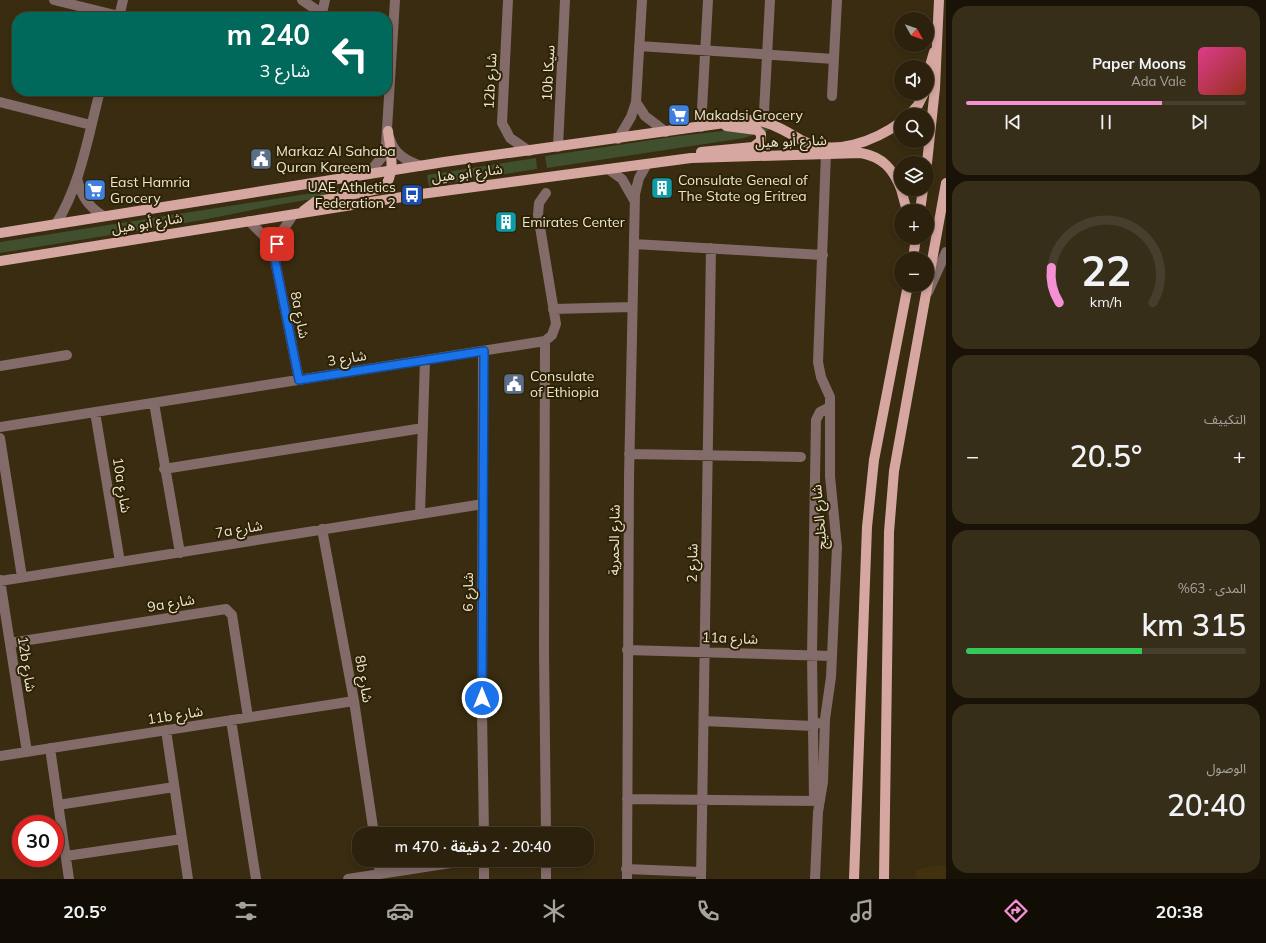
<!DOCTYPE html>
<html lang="ar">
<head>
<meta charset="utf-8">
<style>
	body { margin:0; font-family:Mulish,"Noto Sans Arabic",sans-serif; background:#372e1a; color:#f1f3f6; direction:rtl; height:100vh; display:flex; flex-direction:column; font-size:15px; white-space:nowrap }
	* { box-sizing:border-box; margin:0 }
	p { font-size:13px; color:#a6a39d }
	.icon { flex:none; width:22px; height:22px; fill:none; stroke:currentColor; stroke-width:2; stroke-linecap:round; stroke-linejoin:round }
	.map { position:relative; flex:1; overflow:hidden; direction:ltr }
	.details { display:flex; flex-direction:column; gap:6px; padding:6px; background:#181207; width:320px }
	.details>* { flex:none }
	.banner { position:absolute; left:12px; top:12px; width:380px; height:84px; border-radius:16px; box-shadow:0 2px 6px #0003,0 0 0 1px #473e2d; direction:rtl; background:#00695c; color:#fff; overflow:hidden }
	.needle { width:26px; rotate:130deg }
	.tools { position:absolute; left:894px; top:12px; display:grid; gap:8px }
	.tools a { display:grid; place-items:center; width:40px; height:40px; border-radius:50%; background:#2b210c; box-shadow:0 2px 6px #0003,0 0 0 1px #473e2d; font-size:20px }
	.speed { position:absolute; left:12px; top:815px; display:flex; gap:8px; font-size:20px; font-weight:700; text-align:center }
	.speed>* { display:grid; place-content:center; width:52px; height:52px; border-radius:50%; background:#2b210c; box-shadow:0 2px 6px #0003,0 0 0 1px #473e2d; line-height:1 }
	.speed .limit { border:6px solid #d22; background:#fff; color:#111 }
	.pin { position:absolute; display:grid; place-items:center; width:34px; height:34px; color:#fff; margin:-17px; border-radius:8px; box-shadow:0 2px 6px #0006 }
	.me { position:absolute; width:44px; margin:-22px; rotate:0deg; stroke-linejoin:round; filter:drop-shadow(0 0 3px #0008) }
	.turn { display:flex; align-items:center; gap:14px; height:84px; padding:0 16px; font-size:18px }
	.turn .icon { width:52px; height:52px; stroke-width:2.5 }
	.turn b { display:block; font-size:28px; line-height:34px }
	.big { font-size:30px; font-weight:600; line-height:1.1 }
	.details .widget { flex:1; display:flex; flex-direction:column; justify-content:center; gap:6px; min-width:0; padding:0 14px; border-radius:16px; background:#372e1a }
	.details .dial { align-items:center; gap:0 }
	.dial svg { height:104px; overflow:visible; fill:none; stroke:#473e2d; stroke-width:7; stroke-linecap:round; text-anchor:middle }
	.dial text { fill:#f1f3f6; stroke:none }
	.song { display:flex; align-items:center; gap:12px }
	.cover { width:48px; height:48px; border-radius:6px; background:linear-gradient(135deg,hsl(330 70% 55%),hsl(10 70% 35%)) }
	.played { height:4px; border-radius:2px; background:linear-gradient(90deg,#f591d2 70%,#473e2d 70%) }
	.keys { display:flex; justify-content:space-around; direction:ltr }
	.heat { display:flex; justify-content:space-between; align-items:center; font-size:22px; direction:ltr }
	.charge { height:6px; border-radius:3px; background:linear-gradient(90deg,#34c759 63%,#473e2d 0) }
	.trip { position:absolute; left:352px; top:827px; width:242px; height:40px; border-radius:16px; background:#2b210c; box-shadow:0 2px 6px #0003,0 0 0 1px #473e2d; font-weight:600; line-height:40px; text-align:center; direction:rtl }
	.menu { display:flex; height:64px; justify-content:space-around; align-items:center; background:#110d05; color:#a6a39d }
	.menu .icon { width:28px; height:28px }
	.menu .on { color:#f591d2 }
	.menu b { font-size:18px; color:#f1f3f6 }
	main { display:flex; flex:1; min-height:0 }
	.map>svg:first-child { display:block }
	.built { fill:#41310c }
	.green { fill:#404f2e }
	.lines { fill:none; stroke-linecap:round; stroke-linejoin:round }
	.minor { stroke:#826b68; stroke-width:10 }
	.major { stroke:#d6a7a1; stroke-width:10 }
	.route-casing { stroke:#114b97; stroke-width:10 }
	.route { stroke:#1a73e8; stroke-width:7 }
	.labels { text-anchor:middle; stroke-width:4; stroke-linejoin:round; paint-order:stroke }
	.street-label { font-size:14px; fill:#ece4d4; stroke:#2e2205 }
	.poi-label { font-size:14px; fill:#ece4d4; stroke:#2e2205; text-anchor:start }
</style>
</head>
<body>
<main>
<section class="details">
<div class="widget">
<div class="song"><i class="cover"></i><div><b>Paper Moons</b><p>Ada Vale</p></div></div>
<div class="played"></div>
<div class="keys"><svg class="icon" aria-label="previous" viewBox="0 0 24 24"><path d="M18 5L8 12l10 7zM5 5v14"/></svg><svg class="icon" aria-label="pause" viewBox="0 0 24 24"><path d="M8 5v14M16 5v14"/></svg><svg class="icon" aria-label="next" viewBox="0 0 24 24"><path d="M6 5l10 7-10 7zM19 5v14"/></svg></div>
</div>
<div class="widget dial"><svg viewBox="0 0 100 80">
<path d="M14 69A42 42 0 1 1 86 69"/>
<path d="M14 69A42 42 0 0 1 8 42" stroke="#f591d2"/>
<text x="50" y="56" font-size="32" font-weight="700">22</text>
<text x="50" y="72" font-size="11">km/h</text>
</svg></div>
<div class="widget"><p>التكييف</p>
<div class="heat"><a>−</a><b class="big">20.5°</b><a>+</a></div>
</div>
<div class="widget"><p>المدى · 63%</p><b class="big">315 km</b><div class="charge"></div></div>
<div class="widget"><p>الوصول</p><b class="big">20:40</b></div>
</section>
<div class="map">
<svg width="946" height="879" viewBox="0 0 946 879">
	<rect width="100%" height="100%" fill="#392c10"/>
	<path class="built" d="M932,866H946V879H915L916,870Z"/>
	<path class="green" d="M769,126V130L744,138L547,168L545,156L678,136Z
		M536,158L537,169L429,186L427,175Z
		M370,184L371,189L277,205L197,221L0,253V242Z"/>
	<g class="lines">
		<path class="minor" d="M54,0L119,16
			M302,0L327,17
			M508,0L502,123L510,138L529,151
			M322,13L325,0
			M119,17L123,0
			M639,46L834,59
			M832,96L837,0
			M0,102L91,125
			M636,102L645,116L666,132
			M764,112L770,0
			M701,127L708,0
			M390,139C394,154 407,161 421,166
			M618,139L631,117L636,102L642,0
			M558,147L565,0
			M608,169L622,179L634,200
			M368,174L383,156L386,145L395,0
			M77,178C81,196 88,206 103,216
			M249,221L267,239L274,255L299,380
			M56,224C81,184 88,136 100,91
			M634,244L823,255
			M274,255L281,233L293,215
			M928,292L946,252
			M553,309L632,307
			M545,341L544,650L546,834
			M483,351L482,712L484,834
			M0,366L67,355
			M154,403L180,553
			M95,412L120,562
			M0,427L545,341L552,335L556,324L538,215L539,203L546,193
			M0,438L22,577
			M629,454L801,457
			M164,469L423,428
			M420,514L425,360
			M322,529L354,701L374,834
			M0,580L27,752
			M0,581L483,504
			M10,643L226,609L232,615L248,717
			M627,650L832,656
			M231,720L256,879
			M704,721L813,726L818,723
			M166,730L188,879
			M50,748L69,879
			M0,756L354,701
			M627,799L820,801
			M814,801L812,655L816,420L820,412L830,407
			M58,805L174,787
			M66,856L182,839
			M378,860L380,874
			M626,869L701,872
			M348,879L470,860
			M484,879V860
			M546,879V860
			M627,879L629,477L635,194L639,178L647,164
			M701,879L711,248
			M815,879L818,812L823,782L825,719L831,677L837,547L830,476V397L821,377L818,362L826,153"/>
		<path class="major" d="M927,76L934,52
			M909,115L918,105L924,93
			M701,152L753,147L761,141V134L757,130L726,126
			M927,163L935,88L939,0
			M901,189L907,211
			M303,211L315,202L383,188C397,174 390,149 388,131
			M920,211L923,189
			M0,233L444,162L746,120C768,119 785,131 803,141C834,157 875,141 901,122
			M913,259L916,237
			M0,261L421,194L691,158L861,153C883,157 893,169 901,189
			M854,879L867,527L874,460L908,285
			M884,879L889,532L894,471L946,183"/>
	</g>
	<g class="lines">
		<g class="route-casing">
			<path id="route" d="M277,244L274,255L299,380L484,351L482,698"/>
		</g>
		<use href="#route" class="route"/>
	</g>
	<defs>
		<g id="supermarket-square" transform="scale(1.15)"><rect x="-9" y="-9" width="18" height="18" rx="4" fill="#3f7fe0" stroke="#2e2205"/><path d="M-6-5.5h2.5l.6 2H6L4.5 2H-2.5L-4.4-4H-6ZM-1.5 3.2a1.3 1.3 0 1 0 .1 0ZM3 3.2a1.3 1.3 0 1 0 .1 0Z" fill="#fff"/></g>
		<g id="civic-square" transform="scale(1.15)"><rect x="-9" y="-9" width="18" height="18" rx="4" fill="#5c6f8a" stroke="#2e2205"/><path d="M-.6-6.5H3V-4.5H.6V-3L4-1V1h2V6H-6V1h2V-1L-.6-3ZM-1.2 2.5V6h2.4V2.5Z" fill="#fff"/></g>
		<g id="building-square" transform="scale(1.15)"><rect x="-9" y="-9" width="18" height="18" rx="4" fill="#0f9aa8" stroke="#2e2205"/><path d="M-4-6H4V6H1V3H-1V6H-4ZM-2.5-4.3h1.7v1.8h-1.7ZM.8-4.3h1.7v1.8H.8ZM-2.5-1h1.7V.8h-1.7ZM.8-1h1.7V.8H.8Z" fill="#fff"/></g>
		<g id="bus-square" transform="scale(1.15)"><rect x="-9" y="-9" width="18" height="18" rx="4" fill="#1a4fb4" stroke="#2e2205"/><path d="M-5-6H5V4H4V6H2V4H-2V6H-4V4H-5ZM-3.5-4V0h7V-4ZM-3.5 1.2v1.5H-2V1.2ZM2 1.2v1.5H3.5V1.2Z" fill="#fff"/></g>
	</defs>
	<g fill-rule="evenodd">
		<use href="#supermarket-square" x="679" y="115"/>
		<use href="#civic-square" x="261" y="159"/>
		<use href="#building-square" x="662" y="188"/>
		<use href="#supermarket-square" x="95" y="190"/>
		<use href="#bus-square" x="412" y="195"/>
		<use href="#building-square" x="506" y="222"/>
		<use href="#civic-square" x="514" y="384"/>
	</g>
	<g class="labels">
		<g class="street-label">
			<text transform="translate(548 73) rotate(-87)" y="5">10b سيكا</text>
			<text transform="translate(490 81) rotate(-87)" y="5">12b شارع</text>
			<text transform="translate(791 141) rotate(-2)" y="5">شارع أبو هيل</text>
			<text transform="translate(467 173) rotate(-7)" y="5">شارع أبو هيل</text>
			<text transform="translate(147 223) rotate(-9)" y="5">شارع أبو هيل</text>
			<text transform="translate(300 315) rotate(79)" y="5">8a شارع</text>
			<text transform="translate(347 358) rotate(-9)" y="5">شارع 3</text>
			<text transform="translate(122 485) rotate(81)" y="5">10a شارع</text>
			<text transform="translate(819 517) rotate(-95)" y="5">شارع الخليج</text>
			<text transform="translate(239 529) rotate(-10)" y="5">7a شارع</text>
			<text transform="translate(614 540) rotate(-89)" y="5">شارع الحمرية</text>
			<text transform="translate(692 563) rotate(-89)" y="5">شارع 2</text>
			<text transform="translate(468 592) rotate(-90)" y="5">شارع 6</text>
			<text transform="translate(171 603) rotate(-10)" y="5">9a شارع</text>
			<text transform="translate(730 638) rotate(2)" y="5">11a شارع</text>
			<text transform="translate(27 664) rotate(81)" y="5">12b شارع</text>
			<text transform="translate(364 679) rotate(80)" y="5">8b شارع</text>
			<text transform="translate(175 715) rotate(-9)" y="5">11b شارع</text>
		</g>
		<g class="poi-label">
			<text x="694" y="120">Makadsi Grocery</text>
			<text x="276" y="156">Markaz Al Sahaba<tspan x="276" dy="16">Quran Kareem</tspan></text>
			<text x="678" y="185">Consulate Geneal of<tspan x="678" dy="16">The State og Eritrea</tspan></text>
			<text x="110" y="187">East Hamria<tspan x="110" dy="16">Grocery</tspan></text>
			<text x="396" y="192" text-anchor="end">UAE Athletics<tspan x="396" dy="16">Federation 2</tspan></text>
			<text x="522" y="227">Emirates Center</text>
			<text x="530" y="381">Consulate<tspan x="530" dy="16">of Ethiopia</tspan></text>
		</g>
	</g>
</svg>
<div class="tools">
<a><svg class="needle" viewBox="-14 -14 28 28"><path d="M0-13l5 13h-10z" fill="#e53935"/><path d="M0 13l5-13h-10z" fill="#a6a39d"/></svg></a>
<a><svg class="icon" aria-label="sound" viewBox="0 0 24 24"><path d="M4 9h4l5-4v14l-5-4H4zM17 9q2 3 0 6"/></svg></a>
<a><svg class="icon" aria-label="search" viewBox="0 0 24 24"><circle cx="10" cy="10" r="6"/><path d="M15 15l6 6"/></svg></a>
<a><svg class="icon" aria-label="layers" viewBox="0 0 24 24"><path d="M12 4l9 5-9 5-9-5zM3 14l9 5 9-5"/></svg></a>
<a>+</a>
<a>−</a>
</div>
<div class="speed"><div class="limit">30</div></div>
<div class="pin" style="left:277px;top:244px;background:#d93025"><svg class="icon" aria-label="arrive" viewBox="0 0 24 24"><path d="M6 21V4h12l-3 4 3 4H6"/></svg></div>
<svg class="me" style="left:482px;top:698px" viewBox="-20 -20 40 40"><circle r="17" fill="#1a73e8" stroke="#fff" stroke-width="3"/><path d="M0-11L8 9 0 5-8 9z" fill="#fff"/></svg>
<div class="trip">20:40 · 2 دقيقة · 470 m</div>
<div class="banner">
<div class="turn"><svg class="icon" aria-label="left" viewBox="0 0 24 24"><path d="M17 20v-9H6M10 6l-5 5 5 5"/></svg><div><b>240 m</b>شارع 3</div></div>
</div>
</div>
</main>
<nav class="menu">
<b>20:38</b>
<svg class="icon on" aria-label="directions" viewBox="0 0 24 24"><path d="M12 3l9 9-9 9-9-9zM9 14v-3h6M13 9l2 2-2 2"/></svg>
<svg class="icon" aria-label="music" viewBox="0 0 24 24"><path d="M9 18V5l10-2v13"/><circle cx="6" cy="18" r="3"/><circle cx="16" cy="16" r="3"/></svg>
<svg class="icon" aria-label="phone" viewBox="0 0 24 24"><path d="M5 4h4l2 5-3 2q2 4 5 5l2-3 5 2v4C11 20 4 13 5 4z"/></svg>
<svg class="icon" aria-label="climate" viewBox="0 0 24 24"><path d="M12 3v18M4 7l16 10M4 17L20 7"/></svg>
<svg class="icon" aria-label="car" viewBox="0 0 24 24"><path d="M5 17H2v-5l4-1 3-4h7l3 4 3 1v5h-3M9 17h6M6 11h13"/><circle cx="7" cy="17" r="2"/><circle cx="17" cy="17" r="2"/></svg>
<svg class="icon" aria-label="filters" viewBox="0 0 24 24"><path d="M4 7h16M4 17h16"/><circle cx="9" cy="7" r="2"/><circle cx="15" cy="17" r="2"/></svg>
<b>20.5°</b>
</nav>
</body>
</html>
